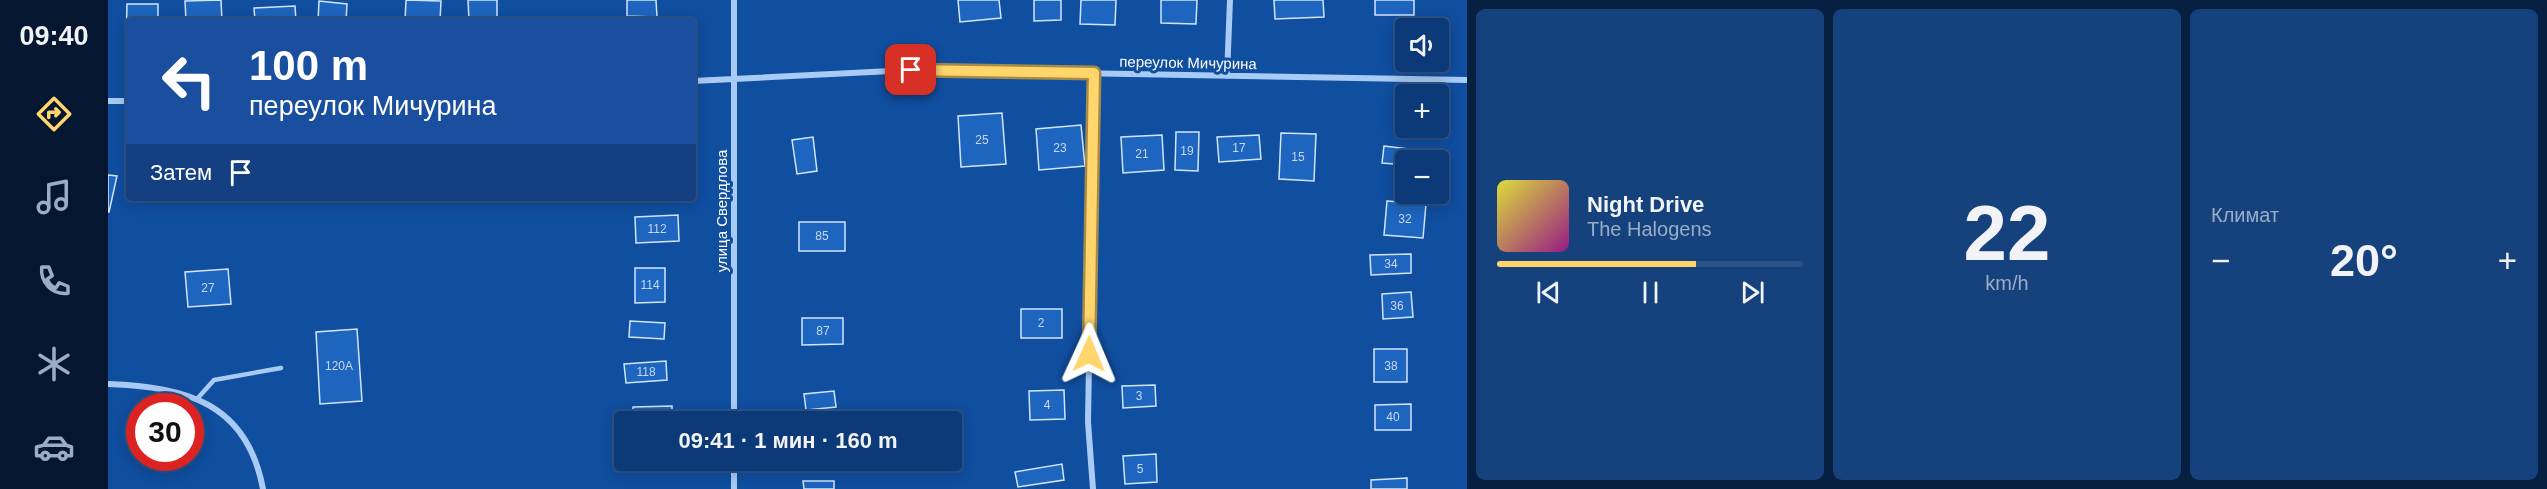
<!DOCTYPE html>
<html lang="ru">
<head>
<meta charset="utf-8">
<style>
	body { margin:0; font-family:Helvetica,sans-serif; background:#15417d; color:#f1f3f6; height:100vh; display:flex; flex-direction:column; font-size:22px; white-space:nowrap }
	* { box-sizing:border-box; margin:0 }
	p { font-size:20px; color:#9aadc6 }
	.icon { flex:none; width:33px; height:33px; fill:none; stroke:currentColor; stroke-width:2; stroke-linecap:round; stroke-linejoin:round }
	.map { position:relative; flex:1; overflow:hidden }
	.sheet { display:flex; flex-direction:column; gap:9px; padding:9px; background:#072042; width:1080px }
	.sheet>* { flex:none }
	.banner { position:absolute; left:18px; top:18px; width:570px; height:183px; border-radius:6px; box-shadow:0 3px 15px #0003,0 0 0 2px #2c548a; background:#1a4fa0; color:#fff; overflow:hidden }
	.tools { position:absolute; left:1287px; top:18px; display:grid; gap:12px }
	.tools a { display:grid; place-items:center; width:54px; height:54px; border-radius:6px; background:#0c3a78; box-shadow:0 3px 15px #0003,0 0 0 2px #2c548a; font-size:30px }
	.speed { position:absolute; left:18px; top:393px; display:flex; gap:12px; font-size:30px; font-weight:700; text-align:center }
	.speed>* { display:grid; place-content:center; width:78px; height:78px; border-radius:50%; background:#0c3a78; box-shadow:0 3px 15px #0003,0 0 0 2px #2c548a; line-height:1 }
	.speed .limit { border:9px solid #d22; background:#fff; color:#111 }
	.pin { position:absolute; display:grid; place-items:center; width:51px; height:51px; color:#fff; margin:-26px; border-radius:12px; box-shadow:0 3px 9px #0006 }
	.me { position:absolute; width:66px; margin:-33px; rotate:1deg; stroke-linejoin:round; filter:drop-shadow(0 0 4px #0008) }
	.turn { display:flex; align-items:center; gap:21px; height:126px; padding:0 24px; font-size:27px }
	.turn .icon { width:78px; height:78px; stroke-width:2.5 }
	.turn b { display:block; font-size:42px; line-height:51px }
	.then { display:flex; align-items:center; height:57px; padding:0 24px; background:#0003; gap:12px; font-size:22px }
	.big { font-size:45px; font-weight:800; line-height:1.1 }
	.sheet .card { flex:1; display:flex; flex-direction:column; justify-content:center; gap:9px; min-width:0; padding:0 21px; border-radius:9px; background:#15417d }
	.sheet .dial { align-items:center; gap:0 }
	.dial b { font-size:78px; line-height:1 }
	.song { display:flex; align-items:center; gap:18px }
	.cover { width:72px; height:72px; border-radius:9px; background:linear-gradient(135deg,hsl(60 70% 55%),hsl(310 70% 35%)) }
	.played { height:6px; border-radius:3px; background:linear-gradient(90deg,#ffd56c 65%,#2c548a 65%) }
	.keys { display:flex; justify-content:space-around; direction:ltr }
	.heat { display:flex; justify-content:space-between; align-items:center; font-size:33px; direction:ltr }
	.sheet .tiles { flex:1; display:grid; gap:9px; grid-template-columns:repeat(3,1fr) }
	.trip { position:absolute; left:506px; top:411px; width:348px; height:60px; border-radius:6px; background:#0c3a78; box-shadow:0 3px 15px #0003,0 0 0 2px #2c548a; font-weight:800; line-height:60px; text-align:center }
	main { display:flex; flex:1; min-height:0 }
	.tabs { display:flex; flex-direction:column; width:108px; justify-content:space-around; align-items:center; background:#051730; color:#9aadc6 }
	.tabs .icon { width:42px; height:42px }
	.tabs .current { color:#ffd56c }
	.tabs b { font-size:27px; color:#f1f3f6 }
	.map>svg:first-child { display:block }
	.building { fill:#1e65bf; stroke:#d1e5fe; stroke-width:1.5 }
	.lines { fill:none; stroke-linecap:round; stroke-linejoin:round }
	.service { stroke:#a8cbf5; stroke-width:4.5 }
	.minor { stroke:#a8cbf5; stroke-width:6 }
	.route-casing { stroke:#a68a46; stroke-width:15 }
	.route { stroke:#ffd56c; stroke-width:10 }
	.labels { text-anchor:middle; stroke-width:6; stroke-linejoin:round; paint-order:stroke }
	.number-label { font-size:12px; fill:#c7d8ef }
	.street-label { font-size:15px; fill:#fff; stroke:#104ea0 }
</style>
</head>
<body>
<main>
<nav class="tabs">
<b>09:40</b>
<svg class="icon current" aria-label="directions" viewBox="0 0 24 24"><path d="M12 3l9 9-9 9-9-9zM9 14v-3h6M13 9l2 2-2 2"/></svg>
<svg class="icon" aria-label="music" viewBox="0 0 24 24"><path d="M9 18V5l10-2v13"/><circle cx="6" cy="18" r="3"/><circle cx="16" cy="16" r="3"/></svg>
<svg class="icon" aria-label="phone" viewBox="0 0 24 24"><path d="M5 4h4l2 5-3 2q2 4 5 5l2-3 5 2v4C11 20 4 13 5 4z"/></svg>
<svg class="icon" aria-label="climate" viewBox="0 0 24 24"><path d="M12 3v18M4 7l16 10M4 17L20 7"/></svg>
<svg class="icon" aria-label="car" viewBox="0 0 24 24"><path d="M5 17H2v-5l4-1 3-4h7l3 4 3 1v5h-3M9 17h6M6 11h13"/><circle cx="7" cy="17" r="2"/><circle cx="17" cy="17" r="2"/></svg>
</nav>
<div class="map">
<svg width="1359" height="489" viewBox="0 0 1359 489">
	<rect width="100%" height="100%" fill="#104ea0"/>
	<path class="building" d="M113,0L114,21H78L77,1Z
		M298,0L333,1L332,21H297Z
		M298,0L333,1L332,21H297Z
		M360,0H389V21H361Z
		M360,0H389V21H361Z
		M519,0H548L549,17L519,16Z
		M850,0H891L893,18L852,22Z
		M926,0H953V20L926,21Z
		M973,0H1008L1007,25L972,24Z
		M1053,0H1089L1088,24L1053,23Z
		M1166,0H1215L1216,17L1167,19Z
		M1267,0H1306V15H1267Z
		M211,1L239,4L238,21H210Z
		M19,4H50V21H21V42H18Z
		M187,6L188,21H147L146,8Z
		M894,113L898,164L853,167L850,116Z
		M973,125L977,166L931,170L928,129Z
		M1068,132H1091L1090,171L1067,170Z
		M1173,133L1208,134L1206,181L1171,179Z
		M1054,135L1056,170L1015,173L1013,137Z
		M1151,135L1153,159L1111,162L1109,137Z
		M705,137L709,171L689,174L684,140Z
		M1276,146L1309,150L1308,160H1298V165L1274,163Z
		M0,175L9,176L1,212H0Z
		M521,198H559V202H521Z
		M1279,201L1318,204L1315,238L1276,235Z
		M570,215L571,241L528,243L527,217Z
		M691,222H737V251H691Z
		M1303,254V273L1263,275L1262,255Z
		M527,268H557V302L527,303Z
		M120,269L123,304L80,307L77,272Z
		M1303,292L1305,317L1275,319L1274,294Z
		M913,309H954V338H913Z
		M694,318H735V344L694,345Z
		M522,321L557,323L556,339L521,337Z
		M249,329L254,401L212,404L208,332Z
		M1266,349H1299V382H1266Z
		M558,361L559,380L518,383L516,364Z
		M1047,385L1048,406L1015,408L1014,386Z
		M956,390L957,419L922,420L921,391Z
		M726,391L728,407L698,410L696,394Z
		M1303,404V430H1267V405Z
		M564,406V422H526L525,407Z
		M1048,454L1049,482L1017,484L1015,456Z
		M954,464L956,480L910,487L907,472Z
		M1299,478V489H1263V480Z
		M695,481H726V489H696Z"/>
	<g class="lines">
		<path class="service" d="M89,399L106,380L173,368"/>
		<path class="minor" d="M626,0V422
			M1119,76L1122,0
			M585,81L803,70L1359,80
			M0,101H21
			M0,384C79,387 139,403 155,489
			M626,489V460
			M985,489L980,422L986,73"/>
	</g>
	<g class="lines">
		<g class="route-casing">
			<path id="route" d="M803,70L986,73L981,354"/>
		</g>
		<use href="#route" class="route"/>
	</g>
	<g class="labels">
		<g class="number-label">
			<text x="874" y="144">25</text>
			<text x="952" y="152">23</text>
			<text x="1131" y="152">17</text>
			<text x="1079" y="155">19</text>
			<text x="1034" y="158">21</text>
			<text x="1190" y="161">15</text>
			<text x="1297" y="223">32</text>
			<text x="549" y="233">112</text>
			<text x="714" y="240">85</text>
			<text x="1283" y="268">34</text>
			<text x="542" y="289">114</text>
			<text x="100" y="292">27</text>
			<text x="1289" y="310">36</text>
			<text x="933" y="327">2</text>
			<text x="715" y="335">87</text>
			<text x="231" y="370">120А</text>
			<text x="1283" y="370">38</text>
			<text x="538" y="376">118</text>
			<text x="1031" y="400">3</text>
			<text x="939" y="409">4</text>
			<text x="1285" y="421">40</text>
			<text x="1032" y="473">5</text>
		</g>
		<g class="street-label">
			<text transform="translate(1080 63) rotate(1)" y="5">переулок Мичурина</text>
			<text transform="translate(614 211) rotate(-90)" y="5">улица Свердлова</text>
		</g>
	</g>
</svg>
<div class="tools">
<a><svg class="icon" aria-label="sound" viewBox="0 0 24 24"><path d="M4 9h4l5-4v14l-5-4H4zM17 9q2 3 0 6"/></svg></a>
<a>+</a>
<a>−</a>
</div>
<div class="speed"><div class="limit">30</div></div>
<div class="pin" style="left:803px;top:70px;background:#d93025"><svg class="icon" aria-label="arrive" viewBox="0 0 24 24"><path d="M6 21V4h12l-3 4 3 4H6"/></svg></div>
<svg class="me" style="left:981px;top:354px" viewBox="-20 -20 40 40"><path d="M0-17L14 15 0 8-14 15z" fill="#ffd56c" stroke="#fff" stroke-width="4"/></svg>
<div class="trip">09:41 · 1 мин · 160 m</div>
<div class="banner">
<div class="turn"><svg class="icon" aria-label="left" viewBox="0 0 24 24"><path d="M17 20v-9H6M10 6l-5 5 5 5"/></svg><div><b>100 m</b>переулок Мичурина</div></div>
<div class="then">Затем<svg class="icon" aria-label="arrive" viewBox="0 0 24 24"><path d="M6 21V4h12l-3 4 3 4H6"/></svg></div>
</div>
</div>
<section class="sheet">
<div class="tiles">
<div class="card">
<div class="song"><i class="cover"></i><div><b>Night Drive</b><p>The Halogens</p></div></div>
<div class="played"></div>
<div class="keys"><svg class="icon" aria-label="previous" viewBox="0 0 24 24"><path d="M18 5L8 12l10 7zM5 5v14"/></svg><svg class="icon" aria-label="pause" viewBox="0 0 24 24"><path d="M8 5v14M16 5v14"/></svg><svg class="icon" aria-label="next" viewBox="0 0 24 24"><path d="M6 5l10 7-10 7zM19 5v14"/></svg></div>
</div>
<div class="card dial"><b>22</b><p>km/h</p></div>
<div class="card"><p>Климат</p>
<div class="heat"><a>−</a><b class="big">20°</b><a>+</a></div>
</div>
</div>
</section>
</main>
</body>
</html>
